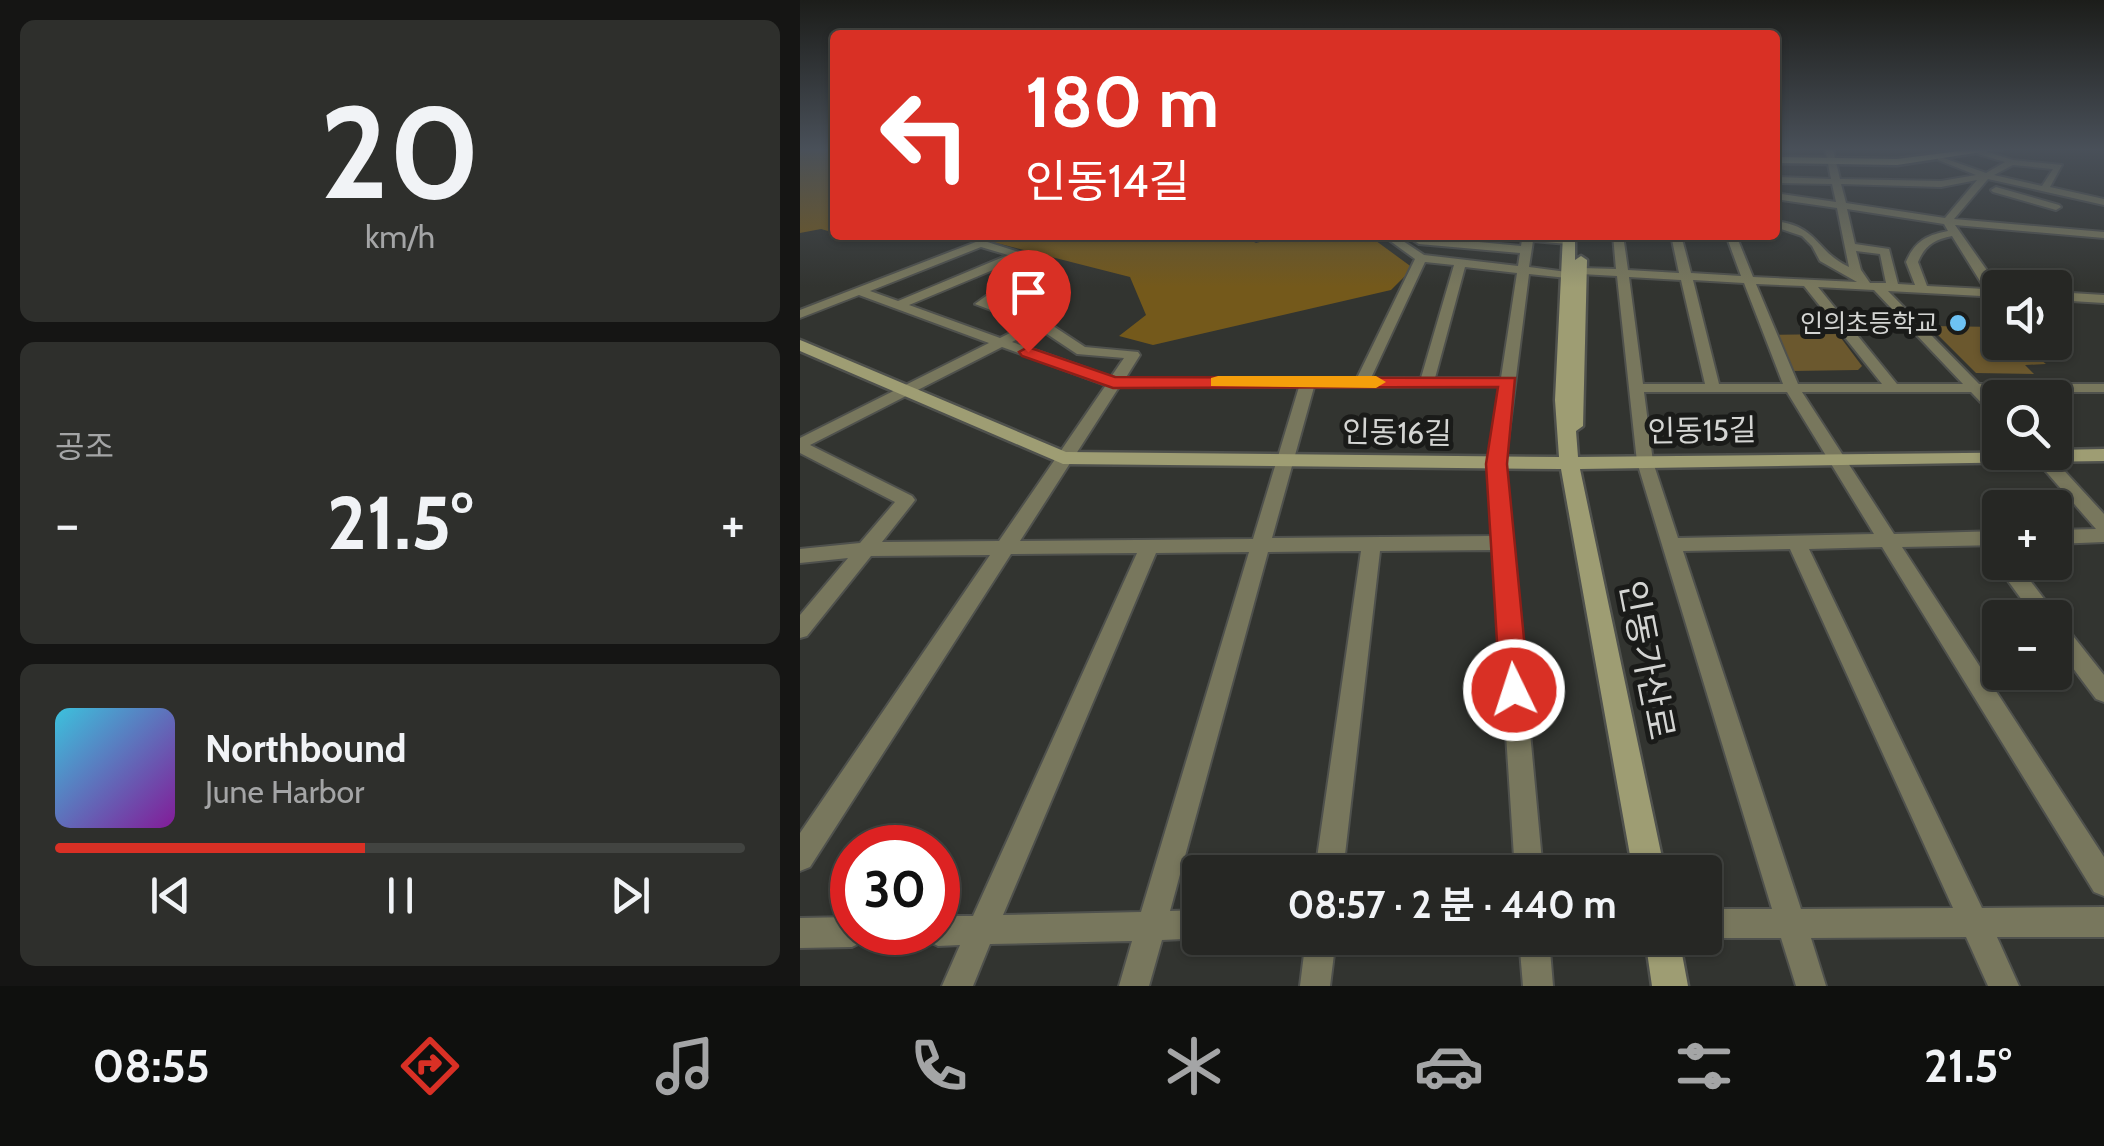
<!DOCTYPE html>
<html lang="ko">
<head>
<meta charset="utf-8">
<style>
	body { margin:0; font-family:Cabin,"Noto Sans KR",sans-serif; background:#2e2f2c; color:#f1f3f6; height:100vh; display:flex; flex-direction:column; font-size:38px; white-space:nowrap }
	* { box-sizing:border-box; margin:0 }
	p { font-size:32px; color:#a4a5a6 }
	.icon { flex:none; width:55px; height:55px; fill:none; stroke:currentColor; stroke-width:2; stroke-linecap:round; stroke-linejoin:round }
	.map { position:relative; flex:1; overflow:hidden }
	.sheet { display:flex; flex-direction:column; gap:20px; padding:20px; background:#151514; width:800px }
	.sheet>* { flex:none }
	.guide { position:absolute; left:30px; top:30px; width:950px; height:210px; border-radius:10px; box-shadow:0 2px 8px #0004,0 0 0 2px #424441; background:#d93025; color:#fff; overflow:hidden }
	.tools { position:absolute; left:1182px; top:270px; display:grid; gap:20px }
	.tools a { display:grid; place-items:center; width:90px; height:90px; border-radius:10px; background:#262724; box-shadow:0 2px 8px #0004,0 0 0 2px #424441; font-size:50px }
	.speed { position:absolute; left:30px; top:825px; display:flex; gap:20px; font-size:50px; font-weight:700; text-align:center }
	.speed>* { display:grid; place-content:center; width:130px; height:130px; border-radius:50%; background:#262724; box-shadow:0 2px 8px #0004,0 0 0 2px #424441; line-height:1 }
	.speed .limit { border:15px solid #d22; background:#fff; color:#111 }
	.pin { position:absolute; display:grid; place-items:center; width:85px; height:85px; color:#fff; margin:-102px -42px; border-radius:50% 50% 50% 0; rotate:-45deg; box-shadow:0 0 10px #0007 }
	.pin .icon { rotate:45deg }
	.me { position:absolute; width:110px; margin:-55px; rotate:356deg; stroke-linejoin:round; filter:drop-shadow(0 0 8px #0008) }
	.turn { display:flex; align-items:center; gap:35px; height:210px; padding:0 30px; font-size:45px }
	.turn .icon { width:130px; height:130px; stroke-width:2.5 }
	.turn b { display:block; font-size:70px; line-height:85px }
	.big { font-size:75px; font-weight:700; line-height:1.1 }
	.sheet .card { flex:1; display:flex; flex-direction:column; justify-content:center; gap:15px; min-width:0; padding:0 35px; border-radius:15px; background:#2e2f2c }
	.sheet .dial { align-items:center; gap:0 }
	.dial b { font-size:130px; line-height:1 }
	.song { display:flex; align-items:center; gap:30px }
	.cover { width:120px; height:120px; border-radius:15px; background:linear-gradient(135deg,hsl(190 70% 55%),hsl(290 70% 35%)) }
	.played { height:10px; border-radius:5px; background:linear-gradient(90deg,#d93025 45%,#424441 45%) }
	.keys { display:flex; justify-content:space-around; direction:ltr }
	.heat { display:flex; justify-content:space-between; align-items:center; font-size:55px; direction:ltr }
	.trip { position:absolute; left:382px; top:855px; width:540px; height:100px; border-radius:10px; background:#262724; box-shadow:0 2px 8px #0004,0 0 0 2px #424441; font-weight:700; line-height:100px; text-align:center }
	.menu { display:flex; height:160px; justify-content:space-around; align-items:center; background:#0f100e; color:#a4a5a6 }
	.menu .icon { width:70px; height:70px }
	.menu .active { color:#d93025 }
	.menu b { font-size:45px; color:#f1f3f6 }
	main { display:flex; flex:1; min-height:0 }
	.map>svg:first-child { display:block }
	.green { fill:#6b582e }
	.forest { fill:#74591b }
	.lines { fill:none; stroke-linecap:round; stroke-linejoin:round }
	.street-casing { stroke:#4f514d; stroke-width:4 }
	.secondary-casing { stroke:#4f514d; stroke-width:5 }
	.street { fill:#78775d; fill-rule:evenodd }
	.secondary { fill:#9e9d73; fill-rule:evenodd }
	.route { fill:#d93025; stroke:#8d1f18; stroke-width:2.5 }
	.slow { fill:#f59e0b }
	.poi-dot { fill:#6dc2f3; stroke:#1a1b19; stroke-width:4 }
	.labels { text-anchor:middle; stroke-width:10; stroke-linejoin:round; paint-order:stroke }
	.far-poi-label { font-size:25px; fill:#d4d5d3; stroke:#1a1b19; text-anchor:end }
	.street-label { font-size:30px; fill:#d4d5d3; stroke:#1a1b19 }
	.near-street-label { font-size:35px; fill:#d4d5d3; stroke:#1a1b19 }
</style>
</head>
<body>
<main>
<section class="sheet">
<div class="card dial"><b>20</b><p>km/h</p></div>
<div class="card"><p>공조</p>
<div class="heat"><a>−</a><b class="big">21.5°</b><a>+</a></div>
</div>
<div class="card">
<div class="song"><i class="cover"></i><div><b>Northbound</b><p>June Harbor</p></div></div>
<div class="played"></div>
<div class="keys"><svg class="icon" aria-label="previous" viewBox="0 0 24 24"><path d="M18 5L8 12l10 7zM5 5v14"/></svg><svg class="icon" aria-label="pause" viewBox="0 0 24 24"><path d="M8 5v14M16 5v14"/></svg><svg class="icon" aria-label="next" viewBox="0 0 24 24"><path d="M6 5l10 7-10 7zM19 5v14"/></svg></div>
</div>
</section>
<div class="map">
<svg width="1304" height="986" viewBox="0 0 1304 986">
	<rect width="100%" height="100%" fill="#323430"/>
	<path class="green" d="M1129,326L1200,327V342L1220,343L1246,364L1225,365L1234,374L1176,373Z
		M1038,334L1062,366L1058,370L992,371L969,335Z"/>
	<path class="forest" d="M0,149H35V233L21,229L0,233Z
		M165,235H441L456,243L486,235H568L613,268L591,290L353,345L319,336L346,315L330,277Z"/>
	<g class="lines">
		<g class="street-casing">
			<path id="street" d="M1025,149H1033L1040,179L1141,181L1176,175L1138,160V156L1186,173L1205,162L1178,154L1181,150L1213,160L1262,165L1250,187L1304,199V205L1188,179L1154,219L1304,232V238L1155,225L1200,289V297L1088,291L1179,384H1304V392H1188L1200,405V419L1195,417L1171,392H1002L1094,534L1200,531V545L1102,547L1304,857V896L1294,892L1082,547L1009,549L1182,908L1304,907V937H1197L1219,986H1188L1166,937L1011,938L1026,986H996L981,938H902H905V909H972L837,462L817,276L781,274L775,271L781,268L816,269L813,235H823L828,270L879,273L871,235H881L891,273L941,276L926,235H936L953,277L1057,282L1020,261L1012,246L1002,236L975,227V221C1019,226 1015,251 1049,267L1037,208L975,199V193L1036,202L1032,184L975,183V177L1031,179ZM1213,165L1253,169L1242,186L1194,175ZM1177,180L1145,218L1046,203L1041,184L1141,187ZM1047,209L1144,224L1148,231C1127,235 1115,241 1106,262L1115,285L1098,284L1089,249L1055,244ZM1152,236L1185,289L1127,286L1118,262C1125,245 1134,240 1152,236ZM1056,251L1080,254L1086,283H1070L1061,270ZM829,277L881,280L905,384H843ZM893,280L944,283L983,384H919ZM956,284L1004,286L1082,384H998ZM1018,287L1074,290L1163,384H1097ZM844,392H987L1074,534L878,538L853,462ZM990,549L1153,908L1001,909L883,551Z
				M1196,187L1259,205L1261,207L1256,210L1193,192L1191,190Z
				M582,235H594L624,255L718,266L720,253L619,244L605,235L721,246L722,240L693,235C718,235 751,231 773,241L768,244L733,241L729,267L767,272L773,275L767,278L729,274L705,464L743,872H715L694,550L580,551L543,872H515L561,551L468,552L370,911L400,910V938H405L362,940L349,986H319L332,941L190,944L173,986H142L160,945L138,946L128,941L124,932H138V916H173L337,553L211,554L10,867L0,871V833L190,555L71,556L7,636L0,638V615L48,558L0,563V549L60,543L95,502L0,453V438L189,343L59,295L0,318V310L181,240L235,257L241,266L190,303L244,320L285,347L338,352L340,355L325,379L557,378L615,259ZM181,247L208,255L98,301L70,291ZM219,259L229,265L175,304L228,324L200,338L109,305ZM625,262L654,265L621,378H571ZM665,267L717,273L701,378H635ZM238,328L277,354L324,358L311,377L212,342ZM202,347L306,385L199,541L82,542L112,504L115,500L112,496L10,445ZM700,386L689,464L693,536L472,538L514,387ZM319,387H499L453,539L220,541ZM449,552L341,912L203,915L356,553Z
				M1255,292L1304,295V303L1255,300Z
				M1229,452H1247L1304,514V542L1255,544V530L1296,529Z
				M1200,556V562H1216L1254,612L1256,620L1262,622L1304,675V702L1296,699L1255,644V618H1235L1198,567L1195,562Z
				M0,918L52,917V932H66L62,942L52,947L0,948Z
				M506,938H536L530,986H500Z
				M719,938H749L753,986H723Z"/>
		</g>
		<g class="secondary-casing">
			<path id="secondary" d="M1175,149H1201L1097,165L975,163V157L1097,159Z
				M763,235H775V260L781,256L787,260L783,426L776,431L778,457L1255,452V450L1304,449V461L780,469L865,872H833L761,469L263,464L0,351V340L5,342L266,452L759,457L755,400Z
				M845,938H879L888,986H852Z"/>
		</g>
		<use href="#street" class="street"/>
		<use href="#secondary" class="secondary"/>
	</g>
	<linearGradient id="sky" x2="0" y2="1"><stop stop-color="#1c1d1a"/><stop offset="0.52" stop-color="#495059"/><stop offset="1" stop-color="#495059" stop-opacity="0"/></linearGradient>
	<rect width="1304" height="287" fill="url(#sky)"/>
	<path class="route" d="M228,347L315,377L715,378L707,464L729,690L725,698L714,702L704,698L700,690L686,464L698,387L313,388L222,356L219,352Z"/>
	<path class="slow" d="M418,376H576L586,382L576,388L411,386V378Z"/>
	<circle class="poi-dot" cx="1158" cy="323" r="10"/>
	<g class="labels">
		<g class="far-poi-label">
			<text x="1138" y="332">인의초등학교</text>
		</g>
		<g class="street-label">
			<text transform="translate(902 431) rotate(-1)" y="10">인동15길</text>
			<text transform="translate(597 433) rotate(1)" y="10">인동16길</text>
		</g>
		<g class="near-street-label">
			<text transform="translate(847 660) rotate(79)" y="12">인동가산로</text>
		</g>
	</g>
</svg>
<div class="tools">
<a><svg class="icon" aria-label="sound" viewBox="0 0 24 24"><path d="M4 9h4l5-4v14l-5-4H4zM17 9q2 3 0 6"/></svg></a>
<a><svg class="icon" aria-label="search" viewBox="0 0 24 24"><circle cx="10" cy="10" r="6"/><path d="M15 15l6 6"/></svg></a>
<a>+</a>
<a>−</a>
</div>
<div class="speed"><div class="limit">30</div></div>
<div class="pin" style="left:228px;top:352px;background:#d93025"><svg class="icon" aria-label="arrive" viewBox="0 0 24 24"><path d="M6 21V4h12l-3 4 3 4H6"/></svg></div>
<svg class="me" style="left:714px;top:690px" viewBox="-20 -20 40 40"><circle r="17" fill="#d93025" stroke="#fff" stroke-width="3"/><path d="M0-11L8 9 0 5-8 9z" fill="#fff"/></svg>
<div class="trip">08:57 · 2 분 · 440 m</div>
<div class="guide">
<div class="turn"><svg class="icon" aria-label="left" viewBox="0 0 24 24"><path d="M17 20v-9H6M10 6l-5 5 5 5"/></svg><div><b>180 m</b>인동14길</div></div>
</div>
</div>
</main>
<nav class="menu">
<b>08:55</b>
<svg class="icon active" aria-label="directions" viewBox="0 0 24 24"><path d="M12 3l9 9-9 9-9-9zM9 14v-3h6M13 9l2 2-2 2"/></svg>
<svg class="icon" aria-label="music" viewBox="0 0 24 24"><path d="M9 18V5l10-2v13"/><circle cx="6" cy="18" r="3"/><circle cx="16" cy="16" r="3"/></svg>
<svg class="icon" aria-label="phone" viewBox="0 0 24 24"><path d="M5 4h4l2 5-3 2q2 4 5 5l2-3 5 2v4C11 20 4 13 5 4z"/></svg>
<svg class="icon" aria-label="climate" viewBox="0 0 24 24"><path d="M12 3v18M4 7l16 10M4 17L20 7"/></svg>
<svg class="icon" aria-label="car" viewBox="0 0 24 24"><path d="M5 17H2v-5l4-1 3-4h7l3 4 3 1v5h-3M9 17h6M6 11h13"/><circle cx="7" cy="17" r="2"/><circle cx="17" cy="17" r="2"/></svg>
<svg class="icon" aria-label="filters" viewBox="0 0 24 24"><path d="M4 7h16M4 17h16"/><circle cx="9" cy="7" r="2"/><circle cx="15" cy="17" r="2"/></svg>
<b>21.5°</b>
</nav>
</body>
</html>
